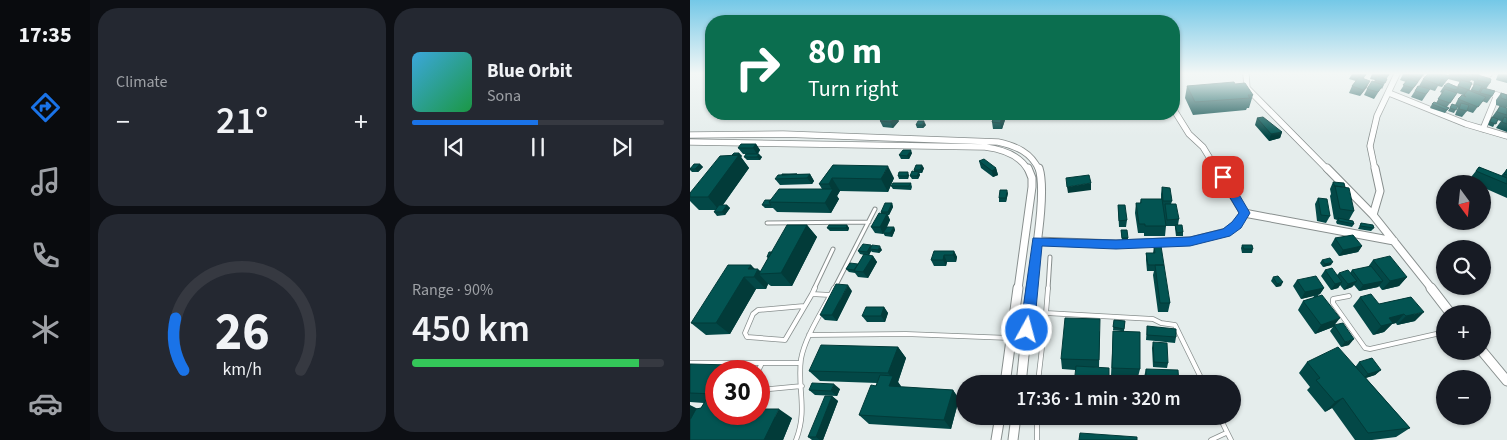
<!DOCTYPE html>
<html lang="en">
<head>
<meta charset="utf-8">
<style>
	body { margin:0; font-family:"Source Sans 3",sans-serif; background:#242831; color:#f1f3f6; height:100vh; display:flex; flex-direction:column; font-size:19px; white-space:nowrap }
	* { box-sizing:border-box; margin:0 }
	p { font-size:16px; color:#9ea1a6 }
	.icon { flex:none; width:28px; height:28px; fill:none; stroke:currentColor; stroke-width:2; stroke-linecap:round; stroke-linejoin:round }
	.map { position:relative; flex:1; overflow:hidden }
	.details { display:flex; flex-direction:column; gap:8px; padding:8px; background:#0d0f14; width:600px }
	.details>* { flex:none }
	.banner { position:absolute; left:15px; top:15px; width:475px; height:105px; border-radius:20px; box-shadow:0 1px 4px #0004; background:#0b6e4f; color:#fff; overflow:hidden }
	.needle { width:32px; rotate:165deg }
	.tools { position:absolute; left:746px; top:175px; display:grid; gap:10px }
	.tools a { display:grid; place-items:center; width:55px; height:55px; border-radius:50%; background:#171b24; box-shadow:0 1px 4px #0004; font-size:25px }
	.speed { position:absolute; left:15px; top:360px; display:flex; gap:10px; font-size:25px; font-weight:700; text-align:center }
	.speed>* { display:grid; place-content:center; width:65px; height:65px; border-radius:50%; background:#171b24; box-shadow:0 1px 4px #0004; line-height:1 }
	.speed .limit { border:8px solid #d22; background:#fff; color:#111 }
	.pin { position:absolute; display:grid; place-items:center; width:42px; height:42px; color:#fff; margin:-21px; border-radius:10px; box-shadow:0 2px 8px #0006 }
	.me { position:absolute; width:55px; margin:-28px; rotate:7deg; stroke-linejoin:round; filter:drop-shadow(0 0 4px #0008) }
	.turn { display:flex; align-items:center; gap:18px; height:105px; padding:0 20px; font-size:22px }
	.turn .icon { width:65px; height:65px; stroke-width:2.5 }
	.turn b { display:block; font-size:35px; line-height:42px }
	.big { font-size:38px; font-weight:600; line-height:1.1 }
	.details .tile { flex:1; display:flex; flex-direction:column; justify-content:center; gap:8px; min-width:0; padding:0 18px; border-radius:20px; background:#242831 }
	.details .dial { align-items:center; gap:0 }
	.dial svg { height:130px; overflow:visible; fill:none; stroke:#363941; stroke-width:7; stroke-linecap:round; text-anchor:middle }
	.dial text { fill:#f1f3f6; stroke:none }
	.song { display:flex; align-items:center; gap:15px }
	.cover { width:60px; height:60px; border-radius:8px; background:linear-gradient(135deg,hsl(200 70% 55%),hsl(140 70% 35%)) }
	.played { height:5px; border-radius:2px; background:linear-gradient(90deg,#1a73e8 50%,#363941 50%) }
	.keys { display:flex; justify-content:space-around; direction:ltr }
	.heat { display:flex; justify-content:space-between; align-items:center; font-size:28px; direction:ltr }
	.charge { height:8px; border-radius:4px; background:linear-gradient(90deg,#34c759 90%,#363941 0) }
	.details .tiles { flex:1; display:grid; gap:8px; grid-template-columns:repeat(2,1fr) }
	.trip { position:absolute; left:266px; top:375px; width:285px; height:50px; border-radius:25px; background:#171b24; box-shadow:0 1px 4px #0004; font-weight:600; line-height:50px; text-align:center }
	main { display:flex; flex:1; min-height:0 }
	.tab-bar { display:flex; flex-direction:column; width:90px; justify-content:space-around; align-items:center; background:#090b0e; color:#9ea1a6 }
	.tab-bar .icon { width:35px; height:35px }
	.tab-bar .current { color:#1a73e8 }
	.tab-bar b { font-size:22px; color:#f1f3f6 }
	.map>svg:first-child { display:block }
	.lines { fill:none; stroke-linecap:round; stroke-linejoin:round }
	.service-far1-casing { stroke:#888f8e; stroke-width:5 }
	.service-casing { stroke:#888f8e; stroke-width:5.5 }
	.minor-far2-casing { stroke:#888f8e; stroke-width:7 }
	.minor-far1-casing { stroke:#888f8e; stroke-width:9 }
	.minor-casing { stroke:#888f8e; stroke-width:11 }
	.service-far1 { stroke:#fff; stroke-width:3 }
	.service { stroke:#fff; stroke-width:4 }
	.minor-far2 { stroke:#fff; stroke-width:5.5 }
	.minor-far1 { stroke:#fff; stroke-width:7 }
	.minor { stroke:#fff; stroke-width:9 }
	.wall { fill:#034847; fill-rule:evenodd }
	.shaded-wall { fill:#023b39 }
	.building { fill:#035452; stroke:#023b39 }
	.route { fill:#1a73e8; stroke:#114b97 }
</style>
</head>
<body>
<main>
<nav class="tab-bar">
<b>17:35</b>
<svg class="icon current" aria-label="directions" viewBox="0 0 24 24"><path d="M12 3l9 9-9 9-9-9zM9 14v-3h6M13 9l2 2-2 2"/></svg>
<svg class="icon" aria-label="music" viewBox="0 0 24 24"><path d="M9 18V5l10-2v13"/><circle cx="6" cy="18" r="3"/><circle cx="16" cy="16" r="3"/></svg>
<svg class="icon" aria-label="phone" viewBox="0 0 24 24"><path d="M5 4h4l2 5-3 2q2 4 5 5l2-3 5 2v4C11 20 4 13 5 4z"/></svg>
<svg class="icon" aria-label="climate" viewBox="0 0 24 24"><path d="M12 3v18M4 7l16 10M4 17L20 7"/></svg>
<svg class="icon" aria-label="car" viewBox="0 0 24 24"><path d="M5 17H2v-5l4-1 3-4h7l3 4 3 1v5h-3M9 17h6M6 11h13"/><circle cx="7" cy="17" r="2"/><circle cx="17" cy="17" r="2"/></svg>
</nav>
<section class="details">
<div class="tiles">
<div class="tile"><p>Climate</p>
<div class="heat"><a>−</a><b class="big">21°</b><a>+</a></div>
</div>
<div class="tile">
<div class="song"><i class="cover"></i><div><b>Blue Orbit</b><p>Sona</p></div></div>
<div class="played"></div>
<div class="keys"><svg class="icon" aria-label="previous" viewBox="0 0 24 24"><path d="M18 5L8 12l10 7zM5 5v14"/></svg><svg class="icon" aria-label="pause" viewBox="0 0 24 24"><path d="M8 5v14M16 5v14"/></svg><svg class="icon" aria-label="next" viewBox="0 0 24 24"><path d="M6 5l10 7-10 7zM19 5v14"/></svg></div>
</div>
<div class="tile dial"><svg viewBox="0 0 100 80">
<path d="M14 69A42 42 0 1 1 86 69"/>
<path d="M14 69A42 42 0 0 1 9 37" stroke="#1a73e8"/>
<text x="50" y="56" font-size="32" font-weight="700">26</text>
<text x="50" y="72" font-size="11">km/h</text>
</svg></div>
<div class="tile"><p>Range · 90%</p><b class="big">450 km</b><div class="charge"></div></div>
</div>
</section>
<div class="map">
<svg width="817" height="440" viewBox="0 0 817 440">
	<rect width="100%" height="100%" fill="#e5edec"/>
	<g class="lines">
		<g class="service-far1-casing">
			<path id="service-far1" d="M77,223L179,222
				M124,289L143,249
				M144,289L185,209
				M358,289L360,257"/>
		</g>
		<g class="service-casing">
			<path id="service" d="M122,294L125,288
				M659,296L643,299V303L675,348L680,349L755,332
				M114,306L68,310L63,314L55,333L57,337L95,340L122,294L140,295
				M356,313L358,288
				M119,335L216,334L320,338
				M0,363H109
				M68,371L71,365
				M331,383L348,382L356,313L463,319L471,323L485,325L514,384
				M69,390L112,386
				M347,416V440
				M529,416L541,440
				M106,440C118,409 107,389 111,359C115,336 134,309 144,288
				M521,440L536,433"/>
		</g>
		<g class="minor-far2-casing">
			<path id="minor-far2" d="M556,74L557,88L638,170
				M736,74L807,95
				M792,74H799
				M699,93L776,124L817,136
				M484,110L499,134L513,147L527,170
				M793,129L807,95L817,98
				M0,135L93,134L308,142C326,146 341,152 349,170
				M0,142L295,147C311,149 329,154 338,170
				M685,170L680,146L687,116L707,74"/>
		</g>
		<g class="minor-far1-casing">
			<path id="minor-far1" d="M526,168L554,213L704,241
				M637,168L683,215L742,289
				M683,215L690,191L685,168
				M347,241L426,244L500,241L536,232L546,225L554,213
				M328,289L342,187V178L338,168
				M341,289C344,261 357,193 349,168"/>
		</g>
		<g class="minor-casing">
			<path id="minor" d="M741,288L761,314
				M792,351L817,381
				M315,384L328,288
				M331,384L341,288
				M306,440L310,416
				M323,440L326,416"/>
		</g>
		<use href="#service-far1" class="service-far1"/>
		<use href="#service" class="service"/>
		<use href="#minor-far2" class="minor-far2"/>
		<use href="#minor-far1" class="minor-far1"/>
		<use href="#minor" class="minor"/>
	</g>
	<path class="wall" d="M662,74H676L674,78L677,87L670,96L659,93L662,86L666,81L659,79Z
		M682,74H699L692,89L691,88L684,99L674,95L677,89L685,80L680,79Z
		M713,74H734L719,94L710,91L716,82L710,80Z
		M759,74H790L789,75L800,83L796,89L802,96L797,103L792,101L783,113L777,111L772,117L765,115L768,107H767L764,113L758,111L762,104L765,105L768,99L773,95L767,93L757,107L759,108L755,113L740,108L742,104L746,103L752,93L750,92L754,86L767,87L770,82L758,79L752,87L748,86L745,91L729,86L733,79L758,76ZM781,80L784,81L783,86L780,91L779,90L782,83L780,82Z
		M808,74H817V83L806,80Z
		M545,84L563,95L559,108H557L556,110L503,115L495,98L497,86Z
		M728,86L740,89L732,101L721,97Z
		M811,93L817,95V107L816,108L806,105V100Z
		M810,106L817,108V132L806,128L811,121L807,120L803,127L798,125L800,120Z
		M24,114H56L53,119H28Z
		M314,114L315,120L312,129H303L302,122Z
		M567,118L592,132L590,138L579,141L565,125Z
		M190,121H209L203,128L193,127Z
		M226,125H236L233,128H227Z
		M66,144L70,150L68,154L72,157L70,160H57L54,157L56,154H53L48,148Z
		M49,153L52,156L51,157L59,168L33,205H37L40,208L35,215L27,216L24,212L26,210H9L0,201V193L42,155Z
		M222,153L219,159H211L209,155Z
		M289,161L306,168L308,175L303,177L291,168Z
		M10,164L13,167L8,172H2L0,170V168Z
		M143,165L204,178L198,192L150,191L147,196L149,199L141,213L87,212L83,208H75L72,205L81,200L132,189L129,184Z
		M789,167L811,176L817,169V198L792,187V184H784L778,181Z
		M234,168L232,173H229L230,175L228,179H222L220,176L224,171V170Z
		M107,174H120L124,181L122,184L90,185L85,179Z
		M219,175L218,179H209L208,176Z
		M643,182L664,211L659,220L664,224L662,227L647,224L646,222L647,220L644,219L640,196L641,194L640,189Z
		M221,183L222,187L221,190L203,189L201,186Z
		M472,187L482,201L481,204L489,219L488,225L493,232V236H486L485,228V226H476L475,236H454V233H448L445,213L446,203H450L451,199H471V194Z
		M318,193L316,202H309V198Z
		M628,198L640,216L636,223L627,221L625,204Z
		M202,203L203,207L199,215H198L200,220L197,227H204L205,230L202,237L195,236L193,233V234L185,233L181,227L191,213V212Z
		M428,205L437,220L436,227H429Z
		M671,223L684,228L681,231L668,229Z
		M117,225L127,237L102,286H81L78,284L76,289H66L40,334L16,335L1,323L61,265L64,269L71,271L78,258L77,257L82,252Z
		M157,225L159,228L158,231H140L137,228Z
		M431,230L438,238V242H432Z
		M645,238L672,246L668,252L649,256L641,245Z
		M552,245L563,249L562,253H552L551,248Z
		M182,246L192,250L189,253L182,252L181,251L179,255L183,256L187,262L178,278L168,277L165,273L159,272L156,269L168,264L174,255L170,254L168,251Z
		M464,247L480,303L478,312H468L463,275L464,271H457L456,260V253H463Z
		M264,251L267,257L266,262H257L256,266H244L241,260Z
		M632,260L641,265L633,267L630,263Z
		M683,260L717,277L709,286L692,290L689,286L688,287L669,291L664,285L662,287L654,290L650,285L648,288L641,290L631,276L635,270L647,275L649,273H660L662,270L678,267Z
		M583,277L591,286L586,287L581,281Z
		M607,280L634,288L630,294L628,295L645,325L659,345L651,347L640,331L643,327L625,334L608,310L613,301L623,298L624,296L611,299L603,286Z
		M162,291L147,321L135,320L130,315Z
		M670,297L689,304L721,297L725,321L707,325L706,323L702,324L694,332L683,335L663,306Z
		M194,307L198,313L195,322H177L172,316Z
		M424,320L435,321L434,331L450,369L448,377L421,376L423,331H431L423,330Z
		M457,326L486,337L485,343L456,340Z
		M410,331L409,367L385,370L372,369L371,359Z
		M463,342L478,363L477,368L463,367L462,348Z
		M208,347L216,358L208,382L211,387L263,390L269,399L261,429L179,424L169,415L187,383L130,381L119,371Z
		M617,362L666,366L669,362L691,370L685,375L676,378L720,428L706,437L682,440H665L642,408L635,412L617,390L620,387L609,373Z
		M0,364L26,371V414L102,418L93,440H0L7,409L11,408L14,403L0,402Z
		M456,369L489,384H454V377Z
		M150,389L147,396L125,395L119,390Z
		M142,396L148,401L133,440H122L118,437Z"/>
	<path class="shaded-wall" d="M732,74H734L719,94L729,78Z
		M680,81L677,87L670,96L673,90Z
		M50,114H56L53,119Z
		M87,114H96L89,117Z
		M206,114L209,121L203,128L200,122Z
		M314,114L315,120L312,129L310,123Z
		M234,121L236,125L233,128L232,125Z
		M592,132L590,138L579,141L581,134Z
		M66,144L70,150L67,154L63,148Z
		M221,150L222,153L219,159L217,156Z
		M49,153L52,156L51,157L59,168L29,210L18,197Z
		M69,154L72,157L70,160L67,157Z
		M10,164L13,167L8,172L5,169Z
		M232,165L234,168L232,173L230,170Z
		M198,166L204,178L198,192L191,179Z
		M306,168L308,175L303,177L302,171Z
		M218,172L219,175L218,179L217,176Z
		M229,172L230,175L228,179L227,176Z
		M120,174L124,181L122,184L117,178Z
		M142,178L150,191L147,196L149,199L141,213L135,203L142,190L139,184Z
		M401,183V190L378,193L377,187Z
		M317,190L318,193L316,202V198Z
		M202,203L203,207L199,215L198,212Z
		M37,205L40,208L35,215L32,212Z
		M197,214L200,220L193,234L190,227Z
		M117,225L127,237L102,286L91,273Z
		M157,225L159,228L158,231L156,228Z
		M204,227L205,230L202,237L200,233Z
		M181,245L183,248L180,249L181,251L179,255L177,252Z
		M190,246L192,250L189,253L188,250Z
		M672,246L668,252L649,256L653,250Z
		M264,251L267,257L266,262L263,255Z
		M254,255L257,262L256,266L253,260Z
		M183,256L187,262L178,278L173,272Z
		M643,262L641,265L633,267L635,264Z
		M61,265L67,271L68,269L73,274H69L78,284L76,289L64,277L58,269Z
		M54,277L66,289L40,334L26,323Z
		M717,277L709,286L692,290L700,281Z
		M667,281L662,287L654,290L658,284Z
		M693,281L688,287L669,291L673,285Z
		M593,282L591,286L586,287L587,284Z
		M652,282L648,288L641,290L645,284Z
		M158,285L162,291L147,321L142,315Z
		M634,288L630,294L611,299L615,292Z
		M194,307L198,313L195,322L191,316Z
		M734,312L725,321L707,325L716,316Z
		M714,314L706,323L702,324L694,332L683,335L699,318Z
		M650,318L643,327L625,334L631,325Z
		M664,339L659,345L651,347L655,342Z
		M208,347L216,358L208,382L211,386L208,396L199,386L202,378L198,373Z
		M42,365L51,371H39Z
		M691,370L685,375L672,379L678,374Z
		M144,384L150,389L147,396L141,391Z
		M263,390L269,399L261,429L254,420Z
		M142,396L148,401L133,440H130L126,437Z
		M653,398L642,408L635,412L645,402Z
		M0,405L12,411L0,420Z
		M89,409L102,418L93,440H74Z"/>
	<path class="building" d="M667,74H676L675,76Z
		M691,74H699L698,76Z
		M716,74H732L729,78Z
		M738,74H753L760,76L756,81L752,79L749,85L733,79Z
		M767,74H783V78Z
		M788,75L801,79L800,83L787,80Z
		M687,76L697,79L695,83L685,80Z
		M669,77L680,81L673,90L662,86Z
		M718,79L728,82L723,88L713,85Z
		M771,80L782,83L779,90L768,86Z
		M682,81L693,85L688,92L677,89Z
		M544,82L545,84L555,83L563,95H558L560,98L505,102L497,86Z
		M758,83L769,88L765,90L754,86Z
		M785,84L792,86L789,92L782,90Z
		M728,86L740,89L736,94L725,91Z
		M793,88L805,91L802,96L790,93Z
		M755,89L767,93L760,103L748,99Z
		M778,90L796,97L788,107L768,99L772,95L776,97L774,95Z
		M811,93L817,95V100L811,98Z
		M744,102L759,108L757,110L742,104Z
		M771,103L779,105L777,111L769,109Z
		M762,104L768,106L766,110L760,108Z
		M810,106L817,108V115L807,112Z
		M196,114H206L200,122L190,121Z
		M305,114H314L310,123L302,122Z
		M573,117L592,132L581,134L567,118Z
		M802,117L808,119L806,124L800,122Z
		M814,117L817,118V124L812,122Z
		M228,121H234L232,125H226Z
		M51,144H66L63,148H48Z
		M213,150H221L217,156L209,155Z
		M44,153H49L48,155H42Z
		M56,154H69L67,157H54Z
		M49,155L18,197H0V193L30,156Z
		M294,159L306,168L302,171L289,161Z
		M4,164H10L5,169H0Z
		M143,165L198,166L191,179L142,178L139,184H129Z
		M226,165H232L230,170H224Z
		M789,167L817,178V184L786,171Z
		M817,169V175L814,174Z
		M222,171L229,172L227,176H220Z
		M209,172H218L217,176H208Z
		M92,174H107H106L92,175Z
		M120,174L117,178L85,179L88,175Z
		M399,175L401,183L377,187L376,178Z
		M643,182L654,183L655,187L645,186V187Z
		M203,183H221L219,186H201Z
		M645,186L659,188L664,211L650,209Z
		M472,187L480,188L482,201H473Z
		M89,189H143L135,203L79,202Z
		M310,190H317L316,198H309Z
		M628,198L637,199L640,216L631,215Z
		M451,199H472L476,226H455V224H449L446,203H451Z
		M75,200H81L79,202L81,205H72Z
		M195,203H202L198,212H191Z
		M475,204H486L489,219L477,220Z
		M29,205H37L32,212H24Z
		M428,205H435L437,220L429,221Z
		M189,213L197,214L190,227H181Z
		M648,218L663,221L664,224L649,221Z
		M671,223L683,225L684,228L670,226Z
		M97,225H117L91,273L69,274Z
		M139,225H157L156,228H137Z
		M485,225H492L493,232L487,233Z
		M197,227H204L200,233H193Z
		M431,230H437L438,238H432Z
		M663,235L672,246L653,250L645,238Z
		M173,244L181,245L177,252L168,251Z
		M182,245L190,246L188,250L180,249Z
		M552,245H562L563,249H554Z
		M471,246L474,265H458L456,253H465L464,247Z
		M244,251H264L263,255H254L253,260H241Z
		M79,252H82L79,257H77Z
		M174,254L183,256L173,272L164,271Z
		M700,256L717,277L700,281L683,260Z
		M640,258L643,262L635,264L632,260Z
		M160,263L168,264L164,270L156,269Z
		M38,265H61L58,269H68L64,277H54L26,323H1Z
		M465,265H474L480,303H470Z
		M681,266L693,281L673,285L662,270Z
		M642,268L652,282L645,284L635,270Z
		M658,270L667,281L658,284L649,273Z
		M588,276L593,282L587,284L583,277Z
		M626,276L634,288L615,292L607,280Z
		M146,284L158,285L142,315H130Z
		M681,294L689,304L721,297L734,312L716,316L714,314L699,318L703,323L691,326L670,297Z
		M632,295L650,318L631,325L613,301Z
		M176,307H194L191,316H172Z
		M375,318L410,319L409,360L371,359Z
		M424,320L435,321L434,329L423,327Z
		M653,323L664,339L655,342L644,325Z
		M457,326L486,329V337L457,335Z
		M423,331L450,332V369L422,368Z
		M463,342L477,343L478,363L464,362Z
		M131,345L208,347L198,373L119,371Z
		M648,347L720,428L678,433L653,398L645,402L626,380L630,378L617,362Z
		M682,358L691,370L678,374L669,362Z
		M0,364L42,365L39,371H26V392L25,394L0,393Z
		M386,366L419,368V384H384Z
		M456,369L488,370L489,384H456Z
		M190,375L203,376L199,386L263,390L254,420L169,415L181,385L186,386Z
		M122,383L144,384L141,391L119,390Z
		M19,395H26V405L24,409H26V414H69V409H89L74,440H0V420L6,409L11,408Z
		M135,396H142L126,437H118Z
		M390,433L447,437V440H389Z"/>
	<linearGradient id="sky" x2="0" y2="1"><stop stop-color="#74c8e7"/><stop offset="0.54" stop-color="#f3f7f6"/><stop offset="1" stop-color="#f3f7f6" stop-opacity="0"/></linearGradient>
	<rect width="817" height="136" fill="url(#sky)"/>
	<path class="route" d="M533,173L537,174L560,213L551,228L540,236L500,246L426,249L352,246L344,330L342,334L337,336L332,334L330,330L343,238L426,240L500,237L533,229L542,222L549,213L528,177Z"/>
</svg>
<div class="tools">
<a><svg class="needle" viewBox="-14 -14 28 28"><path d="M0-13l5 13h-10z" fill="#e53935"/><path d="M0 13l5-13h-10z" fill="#9ea1a6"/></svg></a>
<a><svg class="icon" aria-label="search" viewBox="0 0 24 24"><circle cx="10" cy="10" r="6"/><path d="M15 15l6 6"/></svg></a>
<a>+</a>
<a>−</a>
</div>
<div class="speed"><div class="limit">30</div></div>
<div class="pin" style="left:533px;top:177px;background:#d93025"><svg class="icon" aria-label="arrive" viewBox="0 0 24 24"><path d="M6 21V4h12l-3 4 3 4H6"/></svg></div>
<svg class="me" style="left:337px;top:330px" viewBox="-20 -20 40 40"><circle r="17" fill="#1a73e8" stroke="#fff" stroke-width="3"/><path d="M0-11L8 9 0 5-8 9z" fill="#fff"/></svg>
<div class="trip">17:36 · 1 min · 320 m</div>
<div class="banner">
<div class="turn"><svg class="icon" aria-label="right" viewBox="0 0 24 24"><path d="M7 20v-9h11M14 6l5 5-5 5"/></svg><div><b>80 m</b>Turn right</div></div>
</div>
</div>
</main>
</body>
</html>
